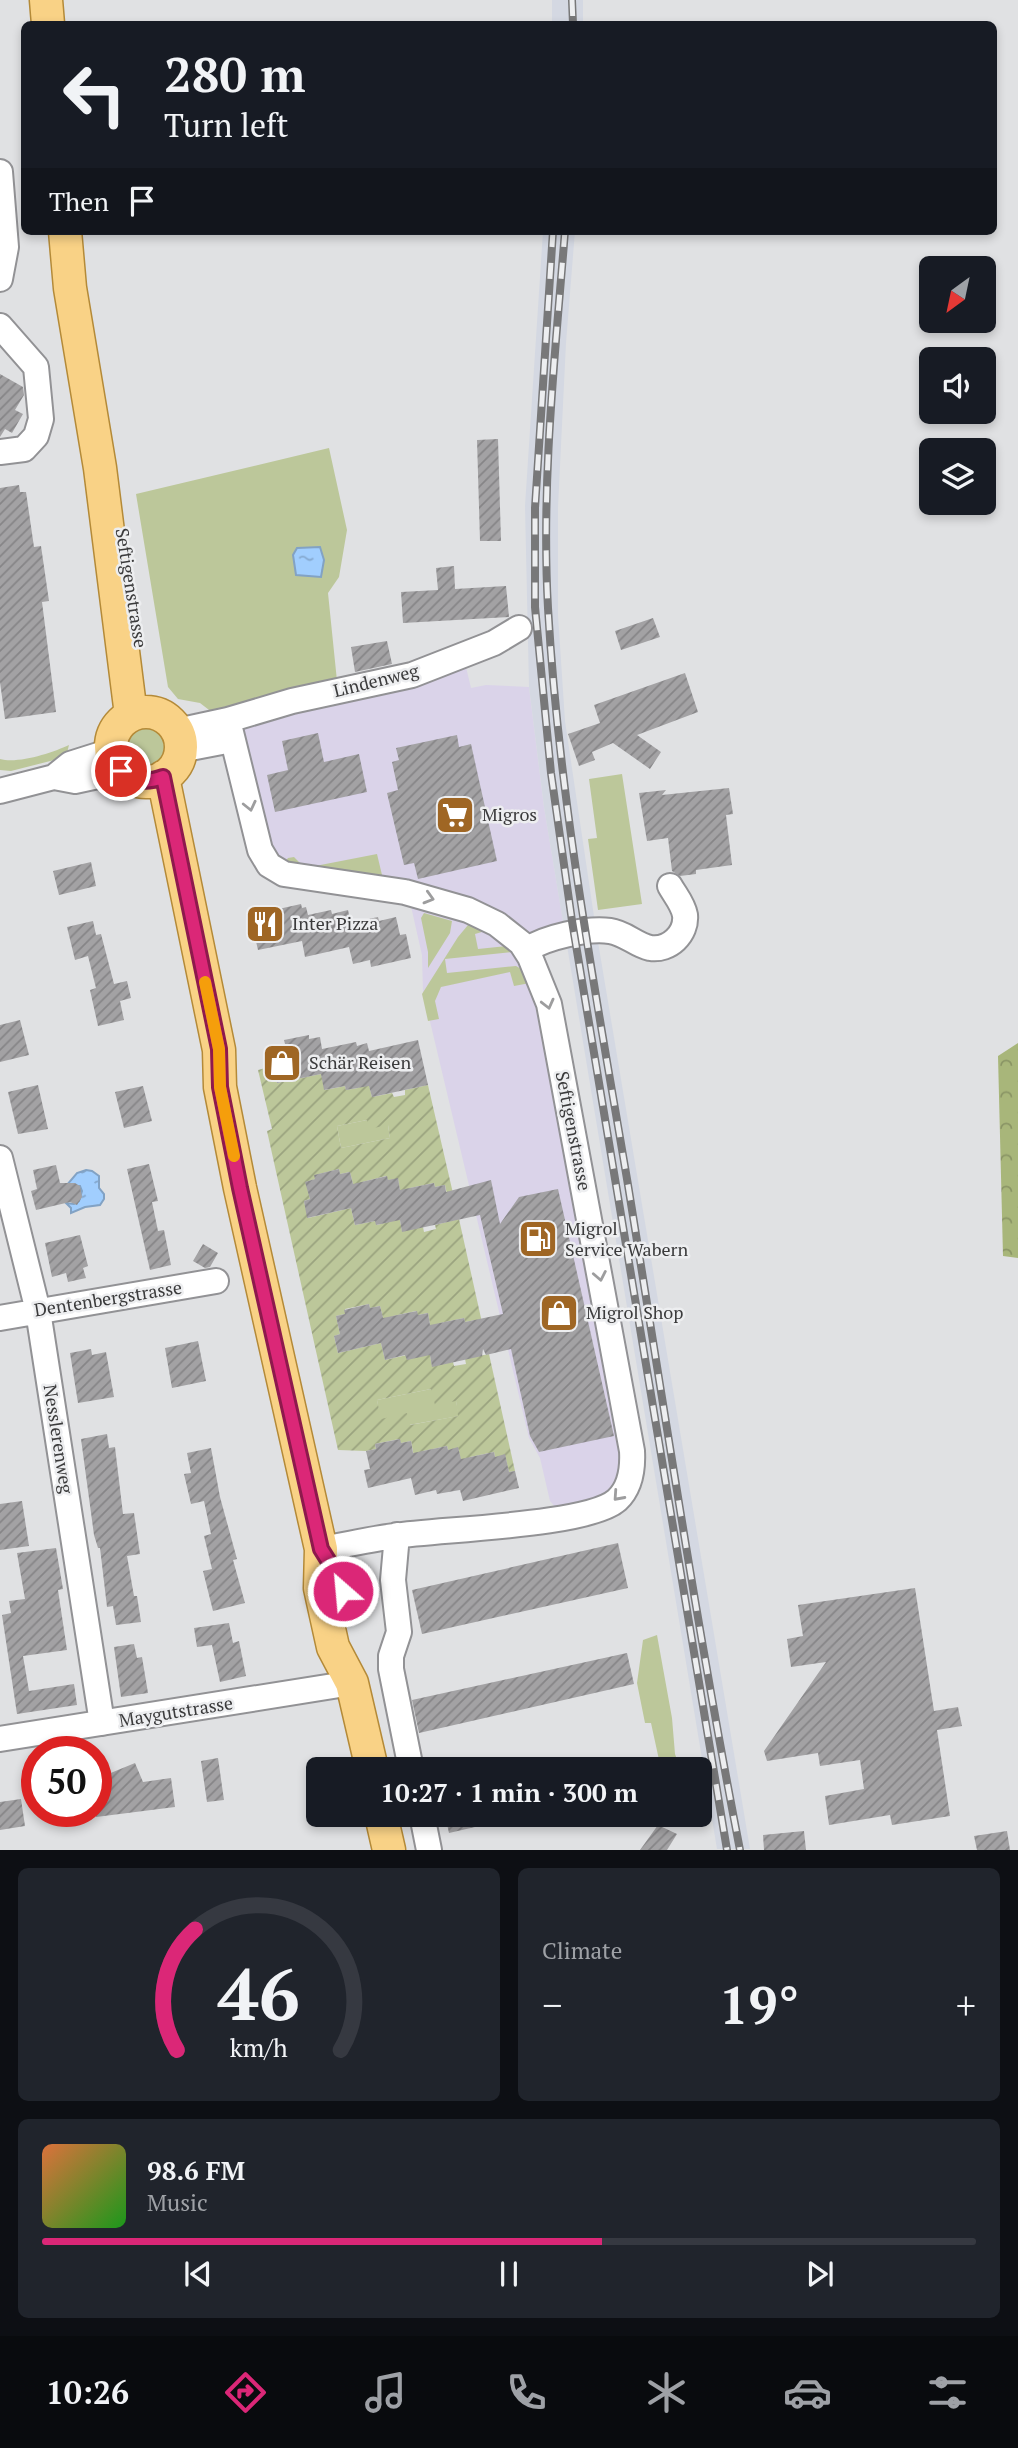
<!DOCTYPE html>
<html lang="en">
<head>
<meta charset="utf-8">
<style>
	body { margin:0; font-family:"PT Serif",serif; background:#20242c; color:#f1f3f6; height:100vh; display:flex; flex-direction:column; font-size:26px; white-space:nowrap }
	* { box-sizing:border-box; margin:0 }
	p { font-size:23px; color:#9ea1a6 }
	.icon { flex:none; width:38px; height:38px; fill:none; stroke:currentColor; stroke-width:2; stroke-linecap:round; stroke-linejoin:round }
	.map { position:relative; height:1850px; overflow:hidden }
	.sheet { display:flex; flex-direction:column; gap:18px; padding:18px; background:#0d0f14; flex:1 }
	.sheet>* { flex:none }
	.banner { position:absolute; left:21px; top:21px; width:976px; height:214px; border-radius:10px; box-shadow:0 4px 10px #0003; background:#171b24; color:#f1f3f6; overflow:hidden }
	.needle { width:46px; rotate:213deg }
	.controls { position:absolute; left:919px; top:256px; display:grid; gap:14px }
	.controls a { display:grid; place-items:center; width:77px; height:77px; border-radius:10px; background:#171b24; box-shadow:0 4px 10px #0003; font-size:35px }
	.speed { position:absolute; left:21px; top:1736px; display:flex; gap:14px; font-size:35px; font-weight:700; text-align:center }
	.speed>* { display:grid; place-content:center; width:91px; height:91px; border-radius:50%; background:#171b24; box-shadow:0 4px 10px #0003; line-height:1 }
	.speed .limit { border:10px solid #d22; background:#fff; color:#111 }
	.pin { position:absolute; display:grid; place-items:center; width:60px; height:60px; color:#fff; margin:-30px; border:4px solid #fff; border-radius:50%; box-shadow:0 2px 7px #0007 }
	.me { position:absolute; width:77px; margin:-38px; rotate:333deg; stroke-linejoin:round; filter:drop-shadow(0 0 5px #0008) }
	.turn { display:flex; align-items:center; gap:24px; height:147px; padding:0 28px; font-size:32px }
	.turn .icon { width:91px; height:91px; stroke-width:2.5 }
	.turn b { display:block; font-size:49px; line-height:60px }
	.then { display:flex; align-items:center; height:66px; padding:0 28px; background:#0003; gap:14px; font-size:26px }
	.big { font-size:52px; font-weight:600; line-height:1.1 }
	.sheet .card { flex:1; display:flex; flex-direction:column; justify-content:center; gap:10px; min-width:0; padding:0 24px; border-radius:10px; background:#20242c }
	.sheet .dial { align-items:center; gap:0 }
	.dial svg { height:182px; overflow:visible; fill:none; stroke:#363941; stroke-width:7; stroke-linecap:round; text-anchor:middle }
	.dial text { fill:#f1f3f6; stroke:none }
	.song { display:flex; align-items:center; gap:21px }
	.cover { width:84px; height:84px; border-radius:10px; background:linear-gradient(135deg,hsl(20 70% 55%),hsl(120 70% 35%)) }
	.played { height:7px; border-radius:4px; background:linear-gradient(90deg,#db2777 60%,#363941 60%) }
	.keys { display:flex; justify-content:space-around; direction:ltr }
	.heat { display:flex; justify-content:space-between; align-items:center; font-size:38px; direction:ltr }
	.sheet .tiles { flex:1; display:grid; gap:18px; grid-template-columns:1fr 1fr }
	.card:last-child { grid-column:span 2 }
	.trip { position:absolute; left:306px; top:1757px; width:406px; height:70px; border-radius:10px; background:#171b24; box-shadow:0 4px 10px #0003; font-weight:600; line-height:70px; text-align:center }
	.menu { display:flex; height:112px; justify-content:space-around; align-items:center; background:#090b0e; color:#9ea1a6 }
	.menu .icon { width:49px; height:49px }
	.menu .active { color:#db2777 }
	.menu b { font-size:32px; color:#f1f3f6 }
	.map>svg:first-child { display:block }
	.commercial { fill:#dad3e9 }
	.built { fill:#d4d8e2 }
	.green { fill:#bcc79a }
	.forest { fill:url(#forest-crowns) }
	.garden { fill:url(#garden-furrows); fill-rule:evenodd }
	.water { fill:url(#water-ripples); stroke:#82a2c4; stroke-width:2 }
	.building { fill:url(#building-hatch) }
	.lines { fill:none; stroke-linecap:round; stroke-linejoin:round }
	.minor-casing { stroke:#929295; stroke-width:28 }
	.major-casing { stroke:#b48a38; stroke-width:35 }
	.minor { stroke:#fff; stroke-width:24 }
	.major { stroke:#f9d286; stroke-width:32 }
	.rail-casing { stroke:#787879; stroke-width:8 }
	.rail { stroke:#edeef0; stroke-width:5; stroke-dasharray:16; stroke-linecap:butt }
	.oneway { stroke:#9d9d9e }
	.route-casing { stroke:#8e194d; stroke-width:18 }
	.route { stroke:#db2777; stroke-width:12 }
	.slow { stroke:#f59e0b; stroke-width:12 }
	.labels { text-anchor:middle; stroke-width:5; stroke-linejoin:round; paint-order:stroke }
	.street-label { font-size:18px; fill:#3b3b3c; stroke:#edeef0 }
	.poi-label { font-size:18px; fill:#3b3b3c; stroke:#edeef0; text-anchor:start }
</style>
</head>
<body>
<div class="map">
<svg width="1018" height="1850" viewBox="0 0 1018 1850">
	<defs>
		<pattern id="forest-crowns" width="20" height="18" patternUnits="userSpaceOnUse" patternTransform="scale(1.75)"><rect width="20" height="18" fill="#a8b67a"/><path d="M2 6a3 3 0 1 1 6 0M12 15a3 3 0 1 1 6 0" fill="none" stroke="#8a9565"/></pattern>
		<pattern id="garden-furrows" width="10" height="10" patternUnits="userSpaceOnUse" patternTransform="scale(1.75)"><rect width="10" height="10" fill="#bcc79a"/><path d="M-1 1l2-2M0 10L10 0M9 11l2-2" fill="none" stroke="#9aa37f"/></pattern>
		<pattern id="water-ripples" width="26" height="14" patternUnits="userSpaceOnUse" patternTransform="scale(1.75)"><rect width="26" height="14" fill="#a1cefe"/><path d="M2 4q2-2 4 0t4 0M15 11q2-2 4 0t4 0" fill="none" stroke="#84a8cf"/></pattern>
		<pattern id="building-hatch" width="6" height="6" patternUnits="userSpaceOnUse" patternTransform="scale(1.75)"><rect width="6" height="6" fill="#a3a2a4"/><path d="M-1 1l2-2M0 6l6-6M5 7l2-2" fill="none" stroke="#868587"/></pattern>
	</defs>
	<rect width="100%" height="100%" fill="#e0e1e3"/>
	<path class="commercial" d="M466,667L471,688L486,685L529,687L544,807L564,927L533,935L299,870L272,854L240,732L244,729L296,708Z
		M410,902L469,919L510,947L535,986L625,1470L606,1498L558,1510L550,1501L540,1458L529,1438L423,992L422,955Z"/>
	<path class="built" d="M552,0H583V24H552Z
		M543,231H575L566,343L558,507V615L565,721L596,930L750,1849H717L544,807L529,687L525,506Z"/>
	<path class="green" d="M329,448L347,530L339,577L328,593L337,681L213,713L200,703L178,699L168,687L136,494Z
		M121 747a25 25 0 1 1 50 0a25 25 0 1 1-50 0Z
		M69,745L66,757L11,771L0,770V759C18,764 52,753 69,745Z
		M622,774L642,904L598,910L588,839L597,838L589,779Z
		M377,854L382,875L381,878L299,869L285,862L288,858L294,857L305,868Z
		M424,913L452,921L450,933L428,968V952L421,918Z
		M468,925H476L485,931L475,934L478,949L507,946L513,952L445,959L447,973L516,966L525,971L530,983L514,986L510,972L441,987L435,1001L439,1019L428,1021L422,994L458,937Z
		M367,1120L388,1125L390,1138L341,1148L337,1126Z
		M431,1389L456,1401L459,1416L409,1425L380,1419L377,1400Z
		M657,1635L672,1718L675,1754L680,1768L661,1769L651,1723H645L637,1683L643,1640Z"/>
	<path class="forest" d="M1018,1043V1258L1003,1256L998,1056Z"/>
	<path class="garden" d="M273,1066L277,1083L321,1074L325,1090L345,1086L346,1090L358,1088L368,1081L372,1097L392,1093L394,1097L405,1095V1090L428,1085L455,1202L449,1203L445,1185L435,1187L434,1183L410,1188L401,1195L398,1179L388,1180L386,1176L362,1182L354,1188L350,1172L340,1174L339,1169L315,1175V1179L306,1182L310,1199L304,1201L308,1218L351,1208L355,1225L375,1221L377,1225L388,1222L399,1215L402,1231L423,1227L424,1232L436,1229L435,1225L459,1219L485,1336L475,1320L465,1322L464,1318L440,1323L431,1330L428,1313L418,1315L416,1311L393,1316L384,1323L380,1306L370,1308L369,1304L345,1309V1314L336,1316L340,1334L334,1336L338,1353L381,1343L385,1360L429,1350L432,1366L453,1362L454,1366L466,1364L465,1359L489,1354L515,1471L509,1472L505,1455L495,1457L494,1452L470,1457L462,1464L458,1448L448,1450L447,1446L423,1451L414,1457L411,1441L401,1443L399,1439L375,1444L376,1449L366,1451L338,1450L267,1131L272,1129L258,1070ZM367,1120L369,1129L388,1125L390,1138L341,1148L337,1126ZM431,1389L435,1405L456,1401L458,1416L410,1425L407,1413L381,1419L377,1400Z"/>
	<path class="water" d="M320,547L324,560L321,577L296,575L293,555L297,548Z
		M86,1170L92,1171L99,1176V1188L104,1194V1199L100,1205L85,1207L71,1213V1208L66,1203L74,1204L79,1201L82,1191L80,1186H66L77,1173Z"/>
	<path class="building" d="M0,374L23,387L24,395L15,410L23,414L12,433L5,429L0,437Z
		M498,439L501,541H480L477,440Z
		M19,485L20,492H26L34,547L41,546L49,601L42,602L56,712L5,719L0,682V488Z
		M454,566L455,589L506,586L509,617L403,623L401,592L438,590L436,568Z
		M653,618L660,637L621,650L615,631Z
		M387,641L392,664L355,672L351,647Z
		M685,673L698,712L637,735L661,752L650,769L613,743L592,752L595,760L579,766L568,734L600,723L594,705Z
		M318,733L324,762L359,754L367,792L275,812L267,775L288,770L282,741Z
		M457,735L459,747L471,744L497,861L418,879L414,863L404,865L387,793L398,790L392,762L399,760L396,748Z
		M729,788L733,814L726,815L732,865L696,870V874L680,876L672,871L668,838L647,841L639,793L666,790L662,795Z
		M91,862L96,886L59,895L53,871Z
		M301,904L302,908L306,907L308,915L331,910L332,914L348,910L351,923L378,917L379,921L396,917L400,935L406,934L411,958L371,967L370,960L353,964L349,947L305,957L302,941L258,950L254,933L260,932L256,914Z
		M93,921L96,935L101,934L114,984L127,981L131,998L120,1001L124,1020L98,1026L90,990L96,988L88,956L75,960L67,927Z
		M20,1020L29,1055L0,1062V1025Z
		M309,1035V1039L320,1037L322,1049L356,1042L357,1046L367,1043L369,1051L418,1040L428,1085L372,1097L369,1086L346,1090L345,1086L324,1090L321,1074L277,1083L273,1066L279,1065L275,1047L285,1044L284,1040Z
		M38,1085L48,1129L18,1134L8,1092Z
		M143,1086L152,1121L124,1128L115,1092Z
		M149,1164L158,1201L152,1202L158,1231L164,1230L171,1265L150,1270L127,1169Z
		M56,1165L60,1183H75L80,1186L82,1197L77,1205L70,1202L36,1210L31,1191L37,1189L33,1170Z
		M339,1169L340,1174L350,1172L353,1184L387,1176L388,1180L398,1178L400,1190L434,1183L435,1187L445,1185L446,1192L491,1180L500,1224L519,1197L558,1189L614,1436L539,1452L530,1436L511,1349L486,1355L483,1349L482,1356L432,1367L430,1355L407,1360L405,1355L385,1360L381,1343L338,1353L334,1336L340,1334L336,1316L345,1314L344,1310L369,1304L370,1308L380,1306L383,1318L417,1311L418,1315L428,1313L430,1325L464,1318L465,1322L503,1314L480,1215L402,1232L400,1220L376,1225L375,1221L355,1225L351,1208L307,1218L304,1201L310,1199L305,1182L315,1179L314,1175Z
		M80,1235L88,1266L83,1268L86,1278L68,1282L66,1273L52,1277L45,1243Z
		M203,1244L218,1253L210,1267L205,1268L193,1261Z
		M198,1341L206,1381L172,1388L165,1348Z
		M91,1349L92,1355L106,1352L114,1397L78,1403L70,1353Z
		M107,1434L109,1448L115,1447L123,1514L134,1513L140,1554L127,1556L134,1596H137L141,1622L116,1625L113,1606L107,1607L100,1548H98L94,1535L81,1439Z
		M400,1439L401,1443L411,1441L413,1453L447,1446L448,1450L458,1447L461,1459L494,1452L495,1457L505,1454L509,1472L515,1471L519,1488L463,1501L460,1490L437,1494L436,1490L415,1495L411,1478L368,1488L364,1470L370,1469L366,1451L376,1449L375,1444Z
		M211,1448L220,1497L237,1559L233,1560L245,1603L213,1611L203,1571L212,1569L204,1536L211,1534L204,1501L191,1504L184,1474L191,1473L187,1453Z
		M22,1501L29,1546L0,1550V1504Z
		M618,1543L628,1588L422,1634L412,1590Z
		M56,1548L63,1589L58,1590L67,1650L23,1656L29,1691L74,1684L77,1705L17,1714L2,1615L11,1613L9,1601L25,1599L17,1553Z
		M915,1588L934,1711L958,1707L962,1726L937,1730L950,1816L892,1825L890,1815L829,1825L825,1796L864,1789L860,1760L820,1766L818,1753L767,1761L764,1751L826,1662L791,1667L787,1639L803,1636L798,1605Z
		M229,1623L233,1643L239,1641L246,1676L220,1682L212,1645L197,1647L194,1628Z
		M134,1644L137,1658L142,1657L148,1693L121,1697L114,1647Z
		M627,1653L634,1684L419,1733L412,1700Z
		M218,1758L224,1800L207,1802L201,1761Z
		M135,1763L143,1782L171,1778L175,1807L96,1817V1779Z
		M21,1799L25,1826L0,1830V1802Z
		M445,1815H500L501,1821L449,1833Z
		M658,1825L677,1834L667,1850H640Z
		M804,1831L806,1850H764L763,1835Z
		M1007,1831L1010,1850H977L974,1836Z"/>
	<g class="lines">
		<g class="minor-casing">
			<path id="minor" d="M0,172L6,247L0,279
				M0,326L36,367L41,419L36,436L24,449L0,452
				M228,720L260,850L269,865L284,874L405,892L468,910L497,924L521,943L530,957L549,1004L632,1451C633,1469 631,1487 617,1500C588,1526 439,1529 395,1536C370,1539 346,1545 321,1549
				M177,731L228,720L292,701L412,675L494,643L519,628
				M180,750L232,740
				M54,777L70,764L111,751
				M0,791L54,777L75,781L121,771
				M526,950C546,937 586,928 610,931C625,933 636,945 650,948C669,951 687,934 685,915C683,904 675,895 670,886
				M0,1158L38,1311L102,1723
				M0,1318L216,1281
				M397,1535L393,1580L399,1632L391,1656V1669L411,1769
				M0,1739L352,1683
				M422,1815L429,1850"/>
		</g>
		<g class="major-casing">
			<path id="major" d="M46,0L48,24
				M65,231L70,288L100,468L131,715
				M111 747a35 35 0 1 1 70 0a35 35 0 1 1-70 0Z
				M163,777L219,1050L220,1087L240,1188L321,1549L320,1588L333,1647L352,1683L372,1769
				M381,1815L389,1850"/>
		</g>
		<use href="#minor" class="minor"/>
		<use href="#major" class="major"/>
		<g class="rail-casing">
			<path id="rail" d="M572,0L573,24
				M553,231L535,508V607L551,773L572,921L727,1850
				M565,231C555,356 541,483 548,608C559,802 596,994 628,1185C664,1407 697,1629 740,1850"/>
		</g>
		<use href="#rail" class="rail"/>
	</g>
	<defs><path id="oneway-chevron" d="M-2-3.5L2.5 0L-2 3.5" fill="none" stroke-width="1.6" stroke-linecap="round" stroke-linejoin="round" transform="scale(1.75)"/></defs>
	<g class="oneway">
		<use href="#oneway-chevron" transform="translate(250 806) rotate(77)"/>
		<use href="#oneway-chevron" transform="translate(429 898) rotate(16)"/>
		<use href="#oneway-chevron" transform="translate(548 1004) rotate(76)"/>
		<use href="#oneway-chevron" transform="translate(600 1276) rotate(79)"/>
		<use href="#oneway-chevron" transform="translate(618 1496) rotate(132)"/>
	</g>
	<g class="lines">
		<g class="route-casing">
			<path id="route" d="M121,771C135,782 147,783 163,777L219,1049L220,1087L240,1188L321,1549L341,1581L343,1591"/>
		</g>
		<use href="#route" class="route"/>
		<path class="slow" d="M205,982L219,1049L220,1087L234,1156"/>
	</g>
	<defs>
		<g id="supermarket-square" transform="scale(2.0125)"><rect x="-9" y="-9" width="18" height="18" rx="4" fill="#9f6624" stroke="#edeef0"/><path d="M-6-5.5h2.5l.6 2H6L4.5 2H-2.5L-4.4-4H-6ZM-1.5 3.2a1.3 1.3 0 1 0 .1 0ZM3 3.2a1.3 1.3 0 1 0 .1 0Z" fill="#fff"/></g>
		<g id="restaurant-square" transform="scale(2.0125)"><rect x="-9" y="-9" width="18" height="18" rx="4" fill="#9f6624" stroke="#edeef0"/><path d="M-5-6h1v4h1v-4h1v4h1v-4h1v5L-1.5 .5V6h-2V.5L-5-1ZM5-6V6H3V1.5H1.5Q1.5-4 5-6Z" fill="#fff"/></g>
		<g id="shop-square" transform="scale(2.0125)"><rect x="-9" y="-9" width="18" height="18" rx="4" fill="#9f6624" stroke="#edeef0"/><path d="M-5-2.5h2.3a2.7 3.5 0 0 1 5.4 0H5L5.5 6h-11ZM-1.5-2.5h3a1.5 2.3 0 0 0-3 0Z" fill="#fff"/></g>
		<g id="fuel-square" transform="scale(2.0125)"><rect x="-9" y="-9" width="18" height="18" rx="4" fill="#9f6624" stroke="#edeef0"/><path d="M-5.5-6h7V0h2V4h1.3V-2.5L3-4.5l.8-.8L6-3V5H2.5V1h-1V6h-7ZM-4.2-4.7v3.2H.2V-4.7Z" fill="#fff"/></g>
	</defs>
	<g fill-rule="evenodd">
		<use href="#supermarket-square" x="455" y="815"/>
		<use href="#restaurant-square" x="265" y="924"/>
		<use href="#shop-square" x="282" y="1063"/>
		<use href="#fuel-square" x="538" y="1239"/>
		<use href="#shop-square" x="559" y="1313"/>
	</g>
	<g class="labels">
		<g class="street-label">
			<text transform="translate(131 588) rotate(81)" y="6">Seftigenstrasse</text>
			<text transform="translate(376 681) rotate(-14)" y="6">Lindenweg</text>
			<text transform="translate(573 1131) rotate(79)" y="6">Seftigenstrasse</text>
			<text transform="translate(108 1299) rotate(-9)" y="6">Dentenbergstrasse</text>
			<text transform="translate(58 1439) rotate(81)" y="6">Nesslerenweg</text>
			<text transform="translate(176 1712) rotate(-9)" y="6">Maygutstrasse</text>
		</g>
		<g class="poi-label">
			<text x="482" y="821">Migros</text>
			<text x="292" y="930">Inter Pizza</text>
			<text x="309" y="1069">Schär Reisen</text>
			<text x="565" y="1235">Migrol<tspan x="565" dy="21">Service Wabern</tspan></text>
			<text x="586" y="1319">Migrol Shop</text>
		</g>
	</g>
</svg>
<div class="controls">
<a><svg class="needle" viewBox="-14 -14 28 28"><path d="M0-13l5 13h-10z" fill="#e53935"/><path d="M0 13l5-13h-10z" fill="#9ea1a6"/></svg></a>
<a><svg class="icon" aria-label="sound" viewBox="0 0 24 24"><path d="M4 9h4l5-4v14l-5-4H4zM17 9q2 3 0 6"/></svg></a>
<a><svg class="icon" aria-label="layers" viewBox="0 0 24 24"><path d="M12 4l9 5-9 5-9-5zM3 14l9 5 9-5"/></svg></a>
</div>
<div class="speed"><div class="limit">50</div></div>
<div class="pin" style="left:121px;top:771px;background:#d93025"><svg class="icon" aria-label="arrive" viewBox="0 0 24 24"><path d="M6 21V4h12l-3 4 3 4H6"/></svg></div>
<svg class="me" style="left:343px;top:1591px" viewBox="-20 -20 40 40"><circle r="17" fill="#db2777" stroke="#fff" stroke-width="3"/><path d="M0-11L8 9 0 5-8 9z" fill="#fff"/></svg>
<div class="trip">10:27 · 1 min · 300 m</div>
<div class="banner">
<div class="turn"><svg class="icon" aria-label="left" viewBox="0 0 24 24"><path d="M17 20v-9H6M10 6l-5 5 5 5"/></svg><div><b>280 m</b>Turn left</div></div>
<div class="then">Then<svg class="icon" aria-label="arrive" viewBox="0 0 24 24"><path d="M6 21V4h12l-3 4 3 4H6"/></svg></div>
</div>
</div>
<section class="sheet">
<div class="tiles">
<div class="card dial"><svg viewBox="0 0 100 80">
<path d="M14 69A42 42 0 1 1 86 69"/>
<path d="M14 69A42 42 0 0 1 22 16" stroke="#db2777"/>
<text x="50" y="56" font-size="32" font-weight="700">46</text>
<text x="50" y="72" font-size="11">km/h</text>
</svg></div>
<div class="card"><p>Climate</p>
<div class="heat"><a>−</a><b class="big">19°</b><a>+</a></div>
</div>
<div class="card">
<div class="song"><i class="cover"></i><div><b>98.6 FM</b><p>Music</p></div></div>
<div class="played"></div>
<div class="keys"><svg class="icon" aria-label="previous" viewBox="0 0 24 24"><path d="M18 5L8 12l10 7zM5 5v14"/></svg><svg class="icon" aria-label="pause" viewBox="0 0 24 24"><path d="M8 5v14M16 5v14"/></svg><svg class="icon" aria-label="next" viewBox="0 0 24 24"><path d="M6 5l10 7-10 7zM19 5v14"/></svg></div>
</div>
</div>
</section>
<nav class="menu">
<b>10:26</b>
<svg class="icon active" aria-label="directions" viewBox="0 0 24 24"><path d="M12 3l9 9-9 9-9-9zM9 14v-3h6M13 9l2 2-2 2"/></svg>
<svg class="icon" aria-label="music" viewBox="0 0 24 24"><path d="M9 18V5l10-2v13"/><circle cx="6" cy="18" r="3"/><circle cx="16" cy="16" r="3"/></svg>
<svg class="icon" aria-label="phone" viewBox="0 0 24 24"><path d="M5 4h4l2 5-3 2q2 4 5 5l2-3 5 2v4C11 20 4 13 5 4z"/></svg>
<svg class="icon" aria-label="climate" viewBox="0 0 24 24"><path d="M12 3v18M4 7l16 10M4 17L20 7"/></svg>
<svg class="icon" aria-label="car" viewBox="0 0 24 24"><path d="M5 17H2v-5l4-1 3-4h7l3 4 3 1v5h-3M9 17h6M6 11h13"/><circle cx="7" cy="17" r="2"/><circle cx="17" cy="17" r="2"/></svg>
<svg class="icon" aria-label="filters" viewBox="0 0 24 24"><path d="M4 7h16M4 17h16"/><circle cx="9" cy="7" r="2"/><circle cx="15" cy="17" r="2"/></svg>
</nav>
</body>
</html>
